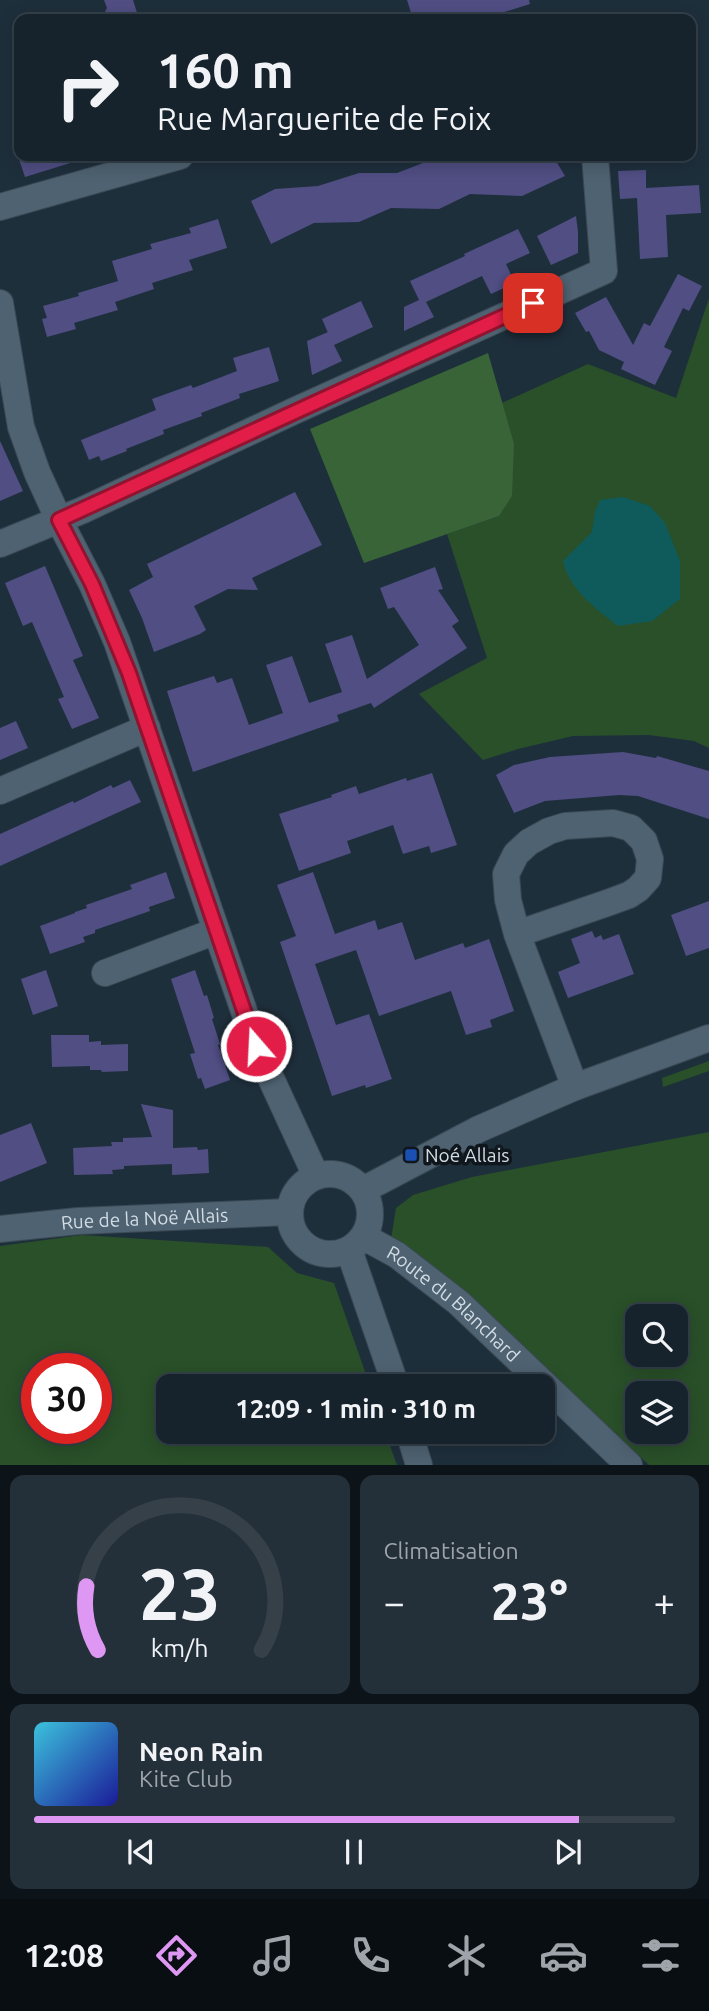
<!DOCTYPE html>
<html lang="fr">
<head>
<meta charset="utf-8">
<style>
	body { margin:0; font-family:Ubuntu,sans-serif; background:#232f39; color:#f1f3f6; height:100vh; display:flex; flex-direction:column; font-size:26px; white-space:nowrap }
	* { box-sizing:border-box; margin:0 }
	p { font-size:23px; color:#9ea4aa }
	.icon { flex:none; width:38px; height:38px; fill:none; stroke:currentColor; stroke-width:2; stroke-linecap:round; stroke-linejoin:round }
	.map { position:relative; height:1465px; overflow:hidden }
	.panel { display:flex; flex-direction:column; gap:10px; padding:10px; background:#0c1319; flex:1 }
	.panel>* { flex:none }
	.guide { position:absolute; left:14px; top:14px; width:682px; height:147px; border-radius:14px; box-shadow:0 4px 18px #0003,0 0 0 2px #354049; background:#16232d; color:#f1f3f6; overflow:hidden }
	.buttons { position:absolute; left:625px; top:1304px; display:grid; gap:14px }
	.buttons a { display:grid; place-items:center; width:63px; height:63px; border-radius:14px; background:#16232d; box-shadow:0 4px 18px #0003,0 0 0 2px #354049; font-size:35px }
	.speed { position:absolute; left:21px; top:1353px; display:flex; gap:14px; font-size:35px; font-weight:700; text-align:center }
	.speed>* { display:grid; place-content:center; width:91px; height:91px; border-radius:50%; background:#16232d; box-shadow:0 4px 18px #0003,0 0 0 2px #354049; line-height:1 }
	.speed .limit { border:10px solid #d22; background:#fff; color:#111 }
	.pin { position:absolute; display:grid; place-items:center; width:60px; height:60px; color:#fff; margin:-30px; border-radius:14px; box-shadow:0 4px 10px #0006 }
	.me { position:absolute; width:77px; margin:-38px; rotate:341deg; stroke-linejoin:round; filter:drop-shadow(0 0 5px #0008) }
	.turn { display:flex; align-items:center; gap:24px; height:147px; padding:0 28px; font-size:32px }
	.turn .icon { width:91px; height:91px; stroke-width:2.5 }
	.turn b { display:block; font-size:49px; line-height:60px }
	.big { font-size:52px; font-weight:700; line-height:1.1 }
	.panel .card { flex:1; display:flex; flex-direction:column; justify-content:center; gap:10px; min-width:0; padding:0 24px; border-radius:14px; background:#232f39 }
	.panel .dial { align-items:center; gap:0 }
	.dial svg { height:182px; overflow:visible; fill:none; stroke:#354049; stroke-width:7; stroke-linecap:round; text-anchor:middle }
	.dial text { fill:#f1f3f6; stroke:none }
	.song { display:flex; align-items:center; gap:21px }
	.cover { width:84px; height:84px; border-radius:10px; background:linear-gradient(135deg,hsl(190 70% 55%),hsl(240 70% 35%)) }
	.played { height:7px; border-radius:4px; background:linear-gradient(90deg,#de98f3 85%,#354049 85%) }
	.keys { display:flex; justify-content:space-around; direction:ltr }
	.heat { display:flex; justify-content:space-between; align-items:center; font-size:38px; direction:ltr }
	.panel .tiles { flex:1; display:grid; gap:10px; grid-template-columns:1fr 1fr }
	.card:last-child { grid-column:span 2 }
	.trip { position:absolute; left:156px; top:1374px; width:399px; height:70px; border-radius:14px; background:#16232d; box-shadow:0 4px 18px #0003,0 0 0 2px #354049; font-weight:700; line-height:70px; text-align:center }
	.tab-bar { display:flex; height:112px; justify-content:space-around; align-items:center; background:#090e12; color:#9ea4aa }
	.tab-bar .icon { width:49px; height:49px }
	.tab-bar .selected { color:#de98f3 }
	.tab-bar b { font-size:32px; color:#f1f3f6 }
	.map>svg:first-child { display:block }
	.green { fill:#295029; fill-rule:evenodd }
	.forest { fill:#386437 }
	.water { fill:#0f5b5b }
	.building { fill:#504e83 }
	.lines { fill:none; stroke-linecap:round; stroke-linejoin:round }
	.street-casing { stroke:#3b4a55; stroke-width:28 }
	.street { stroke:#4f6271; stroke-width:26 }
	.route-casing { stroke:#92132f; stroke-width:18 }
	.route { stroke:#e11d48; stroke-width:12 }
	.transit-dot { fill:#1a4fb4; stroke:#0f161c; stroke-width:2.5 }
	.labels { text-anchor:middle; stroke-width:7; stroke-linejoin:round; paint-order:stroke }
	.poi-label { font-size:19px; fill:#d1dce4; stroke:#0f161c; text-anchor:start }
	.street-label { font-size:19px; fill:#d1dce4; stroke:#0f161c }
</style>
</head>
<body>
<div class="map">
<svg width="709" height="1465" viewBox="0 0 709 1465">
	<rect width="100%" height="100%" fill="#1e2f3c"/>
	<path class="green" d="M709,298V748L694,741L649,735L573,736L518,749L483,760L419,694L487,658L447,534L499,516L514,443L502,403L588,364L676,398Z
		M709,1061V1071L663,1087L662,1078Z
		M709,1132V1465H649L456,1288L391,1239L396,1208L413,1195L472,1177ZM637,1316H676V1354H637ZM637,1393H676V1432H637Z
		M82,1235L268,1247L297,1273L334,1283L370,1386H168V1432H385L397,1465H0V1246ZM37,1368H96V1428H37Z"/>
	<path class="forest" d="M488,353L514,443L512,496L499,516L364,563L310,429Z"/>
	<path class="water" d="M623,497L650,506L665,523L680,561V599L652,621L618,626C596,609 569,589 563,561L592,532L595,511L600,500Z"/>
	<path class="building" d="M104,0H133L139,19H101L107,8Z
		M407,0H529L530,4L482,19H413Z
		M18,156H80V160L25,177Z
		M505,156H553L565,176L522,196L470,194L439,209L391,208L359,222L314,223L271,244L251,201L275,189L318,186L359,173H397L436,158H462V160Z
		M646,170V188L699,185L701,213L666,215L668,257L640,259L637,198L620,199L618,171Z
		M576,216L578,232V253L551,265L537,236Z
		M218,219L227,248L189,260L193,270L152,283L154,289L115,302L118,310L74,323L76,329L47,337L42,319L47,318L43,306L79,296L78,293L118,281L112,261L152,249L150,244L191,233L189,228Z
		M518,229L530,253L506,264L515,283L491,294L482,276L426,302L434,317L404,331V307L419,300L410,281L465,256L464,254Z
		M678,274L702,286L689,311L683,308L664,347L672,351L655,385L621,369L624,362L599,350L589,331L586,332L575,313L606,297L633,345L644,323L650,326Z
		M361,301L373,327L334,345L342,361L312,375L307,341L328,332L332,342L322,319Z
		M269,347L279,381L239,394L240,398L201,413L202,416L163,430L164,434L126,449L127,451L101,461L99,456L89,460L81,440L156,410L152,399L191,385L193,388L237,371L233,358Z
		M0,441L23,491L0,501Z
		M295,492L322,545L252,578L258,590L228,589L194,606L206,630L200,634L154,652L142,618L129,590L153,577L147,564Z
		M45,566L83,656L73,660L99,718L72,729L58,699L64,697L32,622L23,626L5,583Z
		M435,567L443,589L438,590L459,621L452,626L467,648L374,708L371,703L337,715L339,721L193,772L167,691L214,676L217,683L232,678L249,725L283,713L266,665L292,656L309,703L342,692L325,644L352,635L367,679L419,645L394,607L388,609L380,588Z
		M16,721L28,748L0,760V728Z
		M623,752L656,758L657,756L709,771V819L638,796L619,795L545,801L514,813L496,775L514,765L550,757Z
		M432,773L457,845L431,853L429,846L403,854L393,825L347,841L351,853L299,871L279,814L332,797L331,795L356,786L359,794L406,778L407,781Z
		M130,780L141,802L0,866V834L73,801L74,803L111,785L113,788Z
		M166,872L175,898L149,907L150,911L95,930V933L83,937L85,942L50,954L40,926L75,913V912L87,908L86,905L132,889L130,885Z
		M313,872L335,934L375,920L378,930L402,922L415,960L463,943L465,948L489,939L514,1011L490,1020L492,1027L466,1035L451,991L379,1016L356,950L315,964L336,1025L369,1014L392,1079L366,1088L365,1085L332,1096L280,942L296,936L277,885Z
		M709,901V948L686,956L671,915Z
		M592,931L595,938L601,935L603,940L619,934L634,974L568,998L558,972L580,963L571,939Z
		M46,970L58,1006L33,1015L21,979Z
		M195,970L204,996L207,995L214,1018L212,1019L220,1044L218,1045L230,1080L205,1089L201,1078L198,1079L190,1054L195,1053L171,979Z
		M51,1035H89V1042L101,1041V1045L128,1044V1071L102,1072L101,1070H90V1066L52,1067Z
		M141,1104L173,1110V1148L197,1147L198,1150L208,1149L209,1173L172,1175V1164L124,1166V1169L112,1170L113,1174L74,1175L73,1148L112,1146L111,1142H123V1138L152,1137Z
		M31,1123L47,1163L0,1182V1135Z"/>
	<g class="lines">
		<g class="street-casing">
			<g id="street">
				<path d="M0,207L180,156"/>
				<path d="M0,303L21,427L37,472L59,520L92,584L117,642L256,1046L316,1176"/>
				<path d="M0,544L83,510L294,411L604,271L595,156"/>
				<path d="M0,791L147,728"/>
				<path d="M517,934L610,902L629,895L638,889L648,878L650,859L644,841L631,828L613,823L565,826L549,831L529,842L516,854L506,874L508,900L517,934L575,1087"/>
				<path d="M105,973L216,931"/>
				<circle cx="330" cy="1214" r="40"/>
				<path d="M363,1190L479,1129L575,1087L709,1038"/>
				<path id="s1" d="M0,1229L78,1221L289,1212"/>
				<path id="s2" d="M364,1237L397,1255L459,1303L629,1465"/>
				<path d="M349,1250L396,1386"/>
				<path d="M409,1432L419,1465"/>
			</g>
		</g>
		<use href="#street" class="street"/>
	</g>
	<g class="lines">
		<g class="route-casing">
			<path id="route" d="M256,1046L129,673L92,584L59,520L533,303"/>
		</g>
		<use href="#route" class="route"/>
	</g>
	<rect class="transit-dot" x="404" y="1148" width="14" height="14" rx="3.5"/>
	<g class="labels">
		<g class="poi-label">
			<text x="425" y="1162">Noé Allais</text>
		</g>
		<g class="street-label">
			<text dy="7" stroke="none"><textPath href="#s1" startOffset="145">Rue de la Noë Allais</textPath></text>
			<text dy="7" stroke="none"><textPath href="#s2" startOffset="112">Route du Blanchard</textPath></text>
		</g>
	</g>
</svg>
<div class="buttons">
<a><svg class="icon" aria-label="search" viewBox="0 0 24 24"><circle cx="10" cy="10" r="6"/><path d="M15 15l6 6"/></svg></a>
<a><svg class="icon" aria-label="layers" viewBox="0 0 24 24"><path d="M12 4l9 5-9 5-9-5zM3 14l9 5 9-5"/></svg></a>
</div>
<div class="speed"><div class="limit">30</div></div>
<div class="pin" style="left:533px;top:303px;background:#d93025"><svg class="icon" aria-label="arrive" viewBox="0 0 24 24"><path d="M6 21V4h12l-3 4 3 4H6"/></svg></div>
<svg class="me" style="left:256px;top:1046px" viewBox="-20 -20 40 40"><circle r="17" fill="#e11d48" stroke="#fff" stroke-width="3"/><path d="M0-11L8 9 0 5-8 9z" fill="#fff"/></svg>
<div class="trip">12:09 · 1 min · 310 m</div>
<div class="guide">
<div class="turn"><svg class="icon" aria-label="right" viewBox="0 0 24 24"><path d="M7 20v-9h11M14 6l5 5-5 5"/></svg><div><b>160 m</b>Rue Marguerite de Foix</div></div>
</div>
</div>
<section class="panel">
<div class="tiles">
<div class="card dial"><svg viewBox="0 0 100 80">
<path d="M14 69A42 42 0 1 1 86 69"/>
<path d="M14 69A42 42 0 0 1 9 41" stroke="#de98f3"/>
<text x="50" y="56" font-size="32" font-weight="700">23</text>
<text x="50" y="72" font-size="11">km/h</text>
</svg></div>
<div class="card"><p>Climatisation</p>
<div class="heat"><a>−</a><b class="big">23°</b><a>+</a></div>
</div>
<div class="card">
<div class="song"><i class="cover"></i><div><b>Neon Rain</b><p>Kite Club</p></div></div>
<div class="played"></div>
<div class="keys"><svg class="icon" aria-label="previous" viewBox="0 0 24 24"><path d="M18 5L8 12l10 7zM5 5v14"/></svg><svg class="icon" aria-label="pause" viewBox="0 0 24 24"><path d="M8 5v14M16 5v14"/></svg><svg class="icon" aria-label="next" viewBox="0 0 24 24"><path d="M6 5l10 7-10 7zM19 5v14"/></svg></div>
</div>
</div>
</section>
<nav class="tab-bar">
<b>12:08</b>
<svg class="icon selected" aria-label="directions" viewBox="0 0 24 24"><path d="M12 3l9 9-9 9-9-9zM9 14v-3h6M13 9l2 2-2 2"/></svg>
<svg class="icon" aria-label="music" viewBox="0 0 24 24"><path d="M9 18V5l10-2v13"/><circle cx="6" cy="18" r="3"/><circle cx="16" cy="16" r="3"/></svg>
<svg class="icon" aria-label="phone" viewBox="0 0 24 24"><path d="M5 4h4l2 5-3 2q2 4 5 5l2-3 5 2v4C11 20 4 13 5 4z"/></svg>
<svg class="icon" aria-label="climate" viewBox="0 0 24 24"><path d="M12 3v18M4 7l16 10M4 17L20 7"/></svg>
<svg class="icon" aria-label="car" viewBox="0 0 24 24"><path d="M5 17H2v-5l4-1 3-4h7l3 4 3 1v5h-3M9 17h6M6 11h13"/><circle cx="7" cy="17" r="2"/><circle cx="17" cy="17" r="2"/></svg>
<svg class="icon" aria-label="filters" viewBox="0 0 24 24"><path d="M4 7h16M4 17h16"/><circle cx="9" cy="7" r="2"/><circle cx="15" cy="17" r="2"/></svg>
</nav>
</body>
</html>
